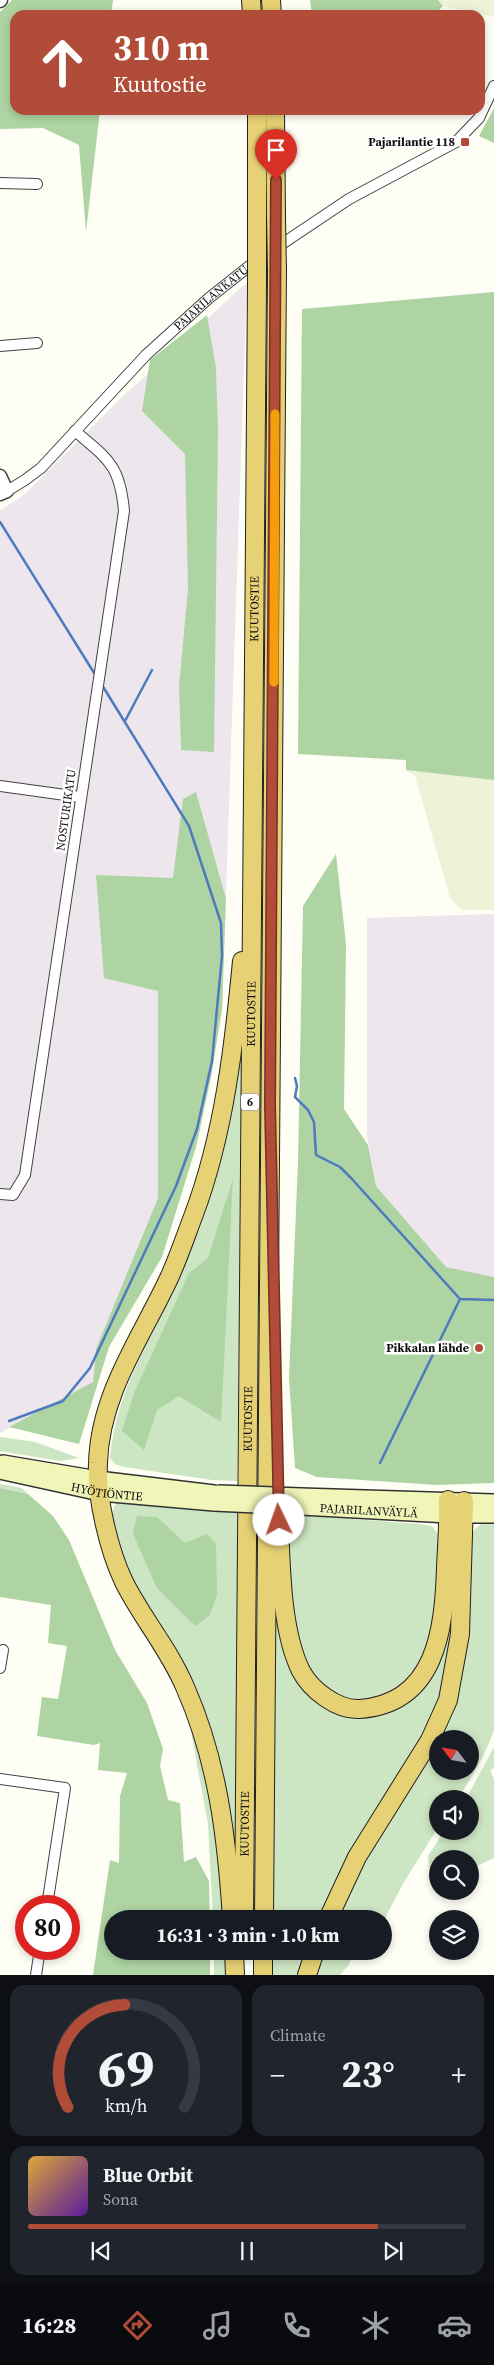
<!DOCTYPE html>
<html lang="en">
<head>
<meta charset="utf-8">
<style>
	body { margin:0; font-family:"Source Serif 4",serif; background:#20242c; color:#f1f3f6; height:100vh; display:flex; flex-direction:column; font-size:19px; white-space:nowrap }
	* { box-sizing:border-box; margin:0 }
	p { font-size:16px; color:#9ea1a6 }
	.icon { flex:none; width:28px; height:28px; fill:none; stroke:currentColor; stroke-width:2; stroke-linecap:round; stroke-linejoin:round }
	.map { position:relative; height:1975px; overflow:hidden }
	.side { display:flex; flex-direction:column; gap:10px; padding:10px; background:#0d0f14; flex:1 }
	.side>* { flex:none }
	.banner { position:absolute; left:10px; top:10px; width:475px; height:105px; border-radius:15px; box-shadow:0 2px 8px #0003; background:#b14c38; color:#fff; overflow:hidden }
	.needle { width:32px; rotate:301deg }
	.tools { position:absolute; left:429px; top:1730px; display:grid; gap:10px }
	.tools a { display:grid; place-items:center; width:50px; height:50px; border-radius:50%; background:#171b24; box-shadow:0 2px 8px #0003; font-size:25px }
	.speed { position:absolute; left:15px; top:1895px; display:flex; gap:10px; font-size:25px; font-weight:700; text-align:center }
	.speed>* { display:grid; place-content:center; width:65px; height:65px; border-radius:50%; background:#171b24; box-shadow:0 2px 8px #0003; line-height:1 }
	.speed .limit { border:8px solid #d22; background:#fff; color:#111 }
	.pin { position:absolute; display:grid; place-items:center; width:42px; height:42px; color:#fff; margin:-51px -21px; border-radius:50% 50% 50% 0; rotate:-45deg; box-shadow:0 0 5px #0007 }
	.pin .icon { rotate:45deg }
	.me { position:absolute; width:55px; margin:-28px; rotate:357deg; stroke-linejoin:round; filter:drop-shadow(0 0 4px #0008) }
	.turn { display:flex; align-items:center; gap:18px; height:105px; padding:0 20px; font-size:22px }
	.turn .icon { width:65px; height:65px; stroke-width:2.5 }
	.turn b { display:block; font-size:35px; line-height:42px }
	.big { font-size:38px; font-weight:700; line-height:1.1 }
	.side .widget { flex:1; display:flex; flex-direction:column; justify-content:center; gap:8px; min-width:0; padding:0 18px; border-radius:15px; background:#20242c }
	.side .dial { align-items:center; gap:0 }
	.dial svg { height:130px; overflow:visible; fill:none; stroke:#363941; stroke-width:7; stroke-linecap:round; text-anchor:middle }
	.dial text { fill:#f1f3f6; stroke:none }
	.song { display:flex; align-items:center; gap:15px }
	.cover { width:60px; height:60px; border-radius:8px; background:linear-gradient(135deg,hsl(40 70% 55%),hsl(270 70% 35%)) }
	.played { height:5px; border-radius:2px; background:linear-gradient(90deg,#b14c38 80%,#363941 80%) }
	.keys { display:flex; justify-content:space-around; direction:ltr }
	.heat { display:flex; justify-content:space-between; align-items:center; font-size:28px; direction:ltr }
	.side .tiles { flex:1; display:grid; gap:10px; grid-template-columns:1fr 1fr }
	.widget:last-child { grid-column:span 2 }
	.trip { position:absolute; left:104px; top:1910px; width:288px; height:50px; border-radius:25px; background:#171b24; box-shadow:0 2px 8px #0003; font-weight:700; line-height:50px; text-align:center }
	.dock { display:flex; height:80px; justify-content:space-around; align-items:center; background:#090b0e; color:#9ea1a6 }
	.dock .icon { width:35px; height:35px }
	.dock .selected { color:#b14c38 }
	.dock b { font-size:22px; color:#f1f3f6 }
	.map>svg:first-child { display:block }
	.industrial { fill:#ede6ed }
	.farmland { fill:#eef2d7 }
	.green { fill:#cce5c2 }
	.forest { fill:#aed4a3 }
	.lines { fill:none; stroke-linecap:round; stroke-linejoin:round }
	.stream { stroke:#4f7abe; stroke-width:2.5 }
	.minor-casing { stroke:#434343; stroke-width:12 }
	.tertiary-casing { stroke:#434343; stroke-width:15 }
	.secondary-casing { stroke:#323232; stroke-width:18 }
	.trunk-casing { stroke:#212121; stroke-width:20 }
	.minor { stroke:#fff; stroke-width:10 }
	.tertiary { stroke:#fff; stroke-width:12 }
	.secondary { stroke:#eff6b8; stroke-width:15 }
	.trunk { stroke:#e6d174; stroke-width:18 }
	.secondary-bridge-casing { stroke:#323232; stroke-width:18; stroke-linecap:butt }
	.trunk-bridge-casing { stroke:#212121; stroke-width:20; stroke-linecap:butt }
	.secondary-bridge { stroke:#eff6b8; stroke-width:15 }
	.trunk-bridge { stroke:#e6d174; stroke-width:18 }
	.route-casing { stroke:#733124; stroke-width:12 }
	.route { stroke:#b14c38; stroke-width:9 }
	.slow { stroke:#f59e0b; stroke-width:9 }
	.poi-dot { fill:#b14c38; stroke:#fff; stroke-width:2 }
	.labels { text-anchor:middle; stroke-width:5; stroke-linejoin:round; paint-order:stroke }
	.shield { fill:#fff; stroke:#585858; stroke-width:1 }
	.shield-label { font-size:11px; font-weight:bold; fill:#101010 }
	.poi-label { font-size:12px; font-weight:bold; fill:#101010; stroke:#fff; text-anchor:end }
	.street-label { font-size:12px; fill:#101010; stroke:#fff }
</style>
</head>
<body>
<div class="map">
<svg width="494" height="1975" viewBox="0 0 494 1975">
	<rect width="100%" height="100%" fill="#fefef5"/>
	<path class="industrial" d="M247,282L222,1009L211,1077L196,1147L96,1349L93,1382L0,1433V510L24,495L119,400Z
		M494,914V1277L446,1267L376,1186L367,1136V918Z"/>
	<path class="farmland" d="M438,0H494V17L443,6Z
		M406,770L494,779V910H462L450,898L415,776Z"/>
	<path class="green" d="M243,1028L237,1481L212,1480L124,1467L115,1464L110,1458C117,1383 156,1334 184,1267C216,1191 227,1108 243,1028Z
		M0,1437L35,1442L79,1458L60,1461L0,1451Z
		M0,1484L22,1488L28,1494L0,1488Z
		M118,1499L237,1509L238,1801L235,1886L213,1739L198,1696L167,1633L126,1571L112,1521L113,1510Z
		M285,1514L419,1524L432,1526L438,1534L441,1555L437,1620L421,1667L387,1699L351,1702L332,1694L317,1682L302,1658L295,1626Z
		M494,1520V1730C486,1754 472,1777 458,1799H438L437,1829L404,1882L384,1920L385,1935L383,1934L382,1919H335L359,1867L437,1743L438,1771H470V1739H440L461,1685L466,1646L471,1538C475,1525 482,1523 494,1520Z
		M454,1534L455,1627L440,1706L321,1919H273L276,1555L289,1657L352,1713L425,1683Z
		M168,1664L206,1762L227,1919H213L208,1824L189,1721Z
		M494,1747V1768L490,1770L494,1779V1858L470,1869V1859H438L437,1876L429,1867L428,1856L444,1831H470V1799H466Z
		M214,1951H229V1975H214Z
		M273,1951H309L302,1975H273Z
		M323,1951H355L348,1966L340,1975H314Z"/>
	<path class="forest" d="M12,0H113L111,15H15V110H100L86,232L79,145L43,128L0,129V12Z
		M310,0H438L443,6L434,15H312Z
		M494,108V143L479,136Z
		M494,292V780L406,770V760L298,754L302,309Z
		M207,315L216,368L218,431L214,752L181,750L179,686L188,589L185,454L142,411L150,360Z
		M196,792L226,899L222,1009L211,1077L196,1147L162,1257L109,1347L79,1444L9,1427L93,1382L96,1349L158,1198V991L104,978L96,875L173,878L183,799Z
		M336,854L346,944L344,1109L368,1145L376,1186L446,1267L494,1277V1483L437,1485L317,1477L295,1468L289,1378L298,1162L303,906Z
		M233,1178L221,1422L179,1396L157,1410L144,1450L122,1431L134,1393L189,1273L208,1258Z
		M0,1488L28,1494L53,1516L69,1540L115,1650L147,1703L163,1749L160,1766L168,1800L180,1803L184,1862L196,1857L209,1881L210,1919H112V1951H210V1975H93L110,1860L119,1863L120,1796L127,1773L98,1770L100,1743L94,1745L37,1736L42,1697L58,1699L67,1646L48,1643L51,1605L0,1597Z
		M137,1516L157,1517L185,1543L207,1534L216,1544L217,1595L210,1615L195,1626L157,1588L133,1534Z"/>
	<g class="lines">
		<path class="stream" d="M0,522L96,676
			M125,721L152,670
			M295,1078L297,1086L295,1097L308,1110L314,1122L316,1155L340,1167L352,1179L460,1299L494,1300
			M9,1421L63,1401L90,1368L176,1186L197,1129L212,1061L222,956L221,923L189,826L102,685
			M380,1463L460,1299"/>
		<g class="minor-casing">
			<g id="minor">
				<path d="M0,183L37,184"/>
				<path d="M0,346L37,343"/>
				<path id="s1" d="M7,491L25,480L41,468L146,355L209,298L252,264L349,199L456,142L479,118L494,86"/>
				<path d="M0,786L80,797"/>
				<path d="M0,1194L13,1195L25,1175L124,511C120,465 108,459 75,431"/>
				<path d="M0,1668L3,1650"/>
				<path d="M0,1779L65,1788L47,1906"/>
				<path d="M36,1975L40,1949"/>
			</g>
		</g>
		<g class="tertiary-casing">
			<path id="tertiary" d="M0,1L1,0
				M0,476L7,491L0,494"/>
		</g>
		<g class="secondary-casing">
			<g id="secondary">
				<path d="M3,1463L98,1479L214,1493"/>
				<path id="s2" d="M0,1471L100,1493L214,1503"/>
				<path d="M301,1496L494,1502"/>
				<path id="s3" d="M301,1507L448,1515H494"/>
			</g>
		</g>
		<g class="trunk-casing">
			<g id="trunk">
				<path d="M251,0L252,15"/>
				<path d="M271,0L272,15"/>
				<path d="M257,110V230"/>
				<path d="M275,110L276,216"/>
				<path d="M278,1503C281,1553 279,1627 301,1671C311,1690 337,1710 359,1709C436,1704 444,1630 446,1568C447,1545 449,1522 448,1500"/>
				<path d="M232,1919C227,1839 218,1761 185,1687C169,1649 142,1618 124,1582C109,1551 96,1497 98,1463C100,1393 142,1337 170,1276C179,1256 186,1235 194,1214C224,1134 234,1046 242,961"/>
				<path id="s4" d="M244,1919L257,284"/>
				<path d="M264,1919L277,271"/>
				<path d="M328,1919L357,1857L430,1740L448,1700L460,1634L464,1501"/>
				<path d="M234,1951L235,1975"/>
				<path d="M263,1975V1951"/>
				<path d="M307,1975L315,1951"/>
			</g>
		</g>
		<use href="#minor" class="minor"/>
		<use href="#tertiary" class="tertiary"/>
		<use href="#secondary" class="secondary"/>
		<use href="#trunk" class="trunk"/>
		<g class="secondary-bridge-casing">
			<path id="secondary-bridge" d="M218,1493L301,1496
				M214,1503L301,1507"/>
		</g>
		<g class="trunk-bridge-casing">
			<path id="trunk-bridge" d="M276,216L277,271
				M257,230V284"/>
		</g>
		<use href="#secondary-bridge" class="secondary-bridge"/>
		<use href="#trunk-bridge" class="trunk-bridge"/>
	</g>
	<g class="lines">
		<g class="route-casing">
			<path id="route" d="M276,180L270,1105L279,1520"/>
		</g>
		<use href="#route" class="route"/>
		<path class="slow" d="M274,682L275,414"/>
	</g>
	<g class="poi-dot">
		<rect x="460" y="137" width="10" height="10" rx="2.5"/>
		<circle cx="479" cy="1348" r="5"/>
	</g>
	<g class="labels">
		<rect class="shield" x="241" y="1093.5" width="18" height="17" rx="4"/>
		<g class="shield-label">
			<text x="250" y="1106">6</text>
		</g>
		<g class="poi-label">
			<text x="455" y="146">Pajarilantie 118</text>
			<text x="469" y="1352">Pikkalan lähde</text>
		</g>
		<g class="street-label">
			<text dy="4" stroke="none"><textPath href="#s1" startOffset="282">PAJARILANKATU</textPath></text>
			<text dy="4" stroke="none"><textPath href="#s4" startOffset="1310">KUUTOSTIE</textPath></text>
			<text transform="translate(66 810) rotate(-82)" y="4">NOSTURIKATU</text>
			<text dy="4" stroke="none"><textPath href="#s4" startOffset="905">KUUTOSTIE</textPath></text>
			<text dy="4" stroke="none"><textPath href="#s4" startOffset="500">KUUTOSTIE</textPath></text>
			<text dy="4" stroke="none"><textPath href="#s2" startOffset="109">HYÖTIÖNTIE</textPath></text>
			<text dy="4" stroke="none"><textPath href="#s3" startOffset="68">PAJARILANVÄYLÄ</textPath></text>
			<text dy="4" stroke="none"><textPath href="#s4" startOffset="95">KUUTOSTIE</textPath></text>
		</g>
	</g>
</svg>
<div class="tools">
<a><svg class="needle" viewBox="-14 -14 28 28"><path d="M0-13l5 13h-10z" fill="#e53935"/><path d="M0 13l5-13h-10z" fill="#9ea1a6"/></svg></a>
<a><svg class="icon" aria-label="sound" viewBox="0 0 24 24"><path d="M4 9h4l5-4v14l-5-4H4zM17 9q2 3 0 6"/></svg></a>
<a><svg class="icon" aria-label="search" viewBox="0 0 24 24"><circle cx="10" cy="10" r="6"/><path d="M15 15l6 6"/></svg></a>
<a><svg class="icon" aria-label="layers" viewBox="0 0 24 24"><path d="M12 4l9 5-9 5-9-5zM3 14l9 5 9-5"/></svg></a>
</div>
<div class="speed"><div class="limit">80</div></div>
<div class="pin" style="left:276px;top:180px;background:#d93025"><svg class="icon" aria-label="arrive" viewBox="0 0 24 24"><path d="M6 21V4h12l-3 4 3 4H6"/></svg></div>
<svg class="me" style="left:279px;top:1520px" viewBox="-20 -20 40 40"><circle r="19" fill="#fff"/><path d="M0-13L10 11 0 6-10 11z" fill="#b14c38"/></svg>
<div class="trip">16:31 · 3 min · 1.0 km</div>
<div class="banner">
<div class="turn"><svg class="icon" aria-label="ahead" viewBox="0 0 24 24"><path d="M12 20V5M6 11l6-6 6 6"/></svg><div><b>310 m</b>Kuutostie</div></div>
</div>
</div>
<section class="side">
<div class="tiles">
<div class="widget dial"><svg viewBox="0 0 100 80">
<path d="M14 69A42 42 0 1 1 86 69"/>
<path d="M14 69A42 42 0 0 1 49 6" stroke="#b14c38"/>
<text x="50" y="56" font-size="32" font-weight="700">69</text>
<text x="50" y="72" font-size="11">km/h</text>
</svg></div>
<div class="widget"><p>Climate</p>
<div class="heat"><a>−</a><b class="big">23°</b><a>+</a></div>
</div>
<div class="widget">
<div class="song"><i class="cover"></i><div><b>Blue Orbit</b><p>Sona</p></div></div>
<div class="played"></div>
<div class="keys"><svg class="icon" aria-label="previous" viewBox="0 0 24 24"><path d="M18 5L8 12l10 7zM5 5v14"/></svg><svg class="icon" aria-label="pause" viewBox="0 0 24 24"><path d="M8 5v14M16 5v14"/></svg><svg class="icon" aria-label="next" viewBox="0 0 24 24"><path d="M6 5l10 7-10 7zM19 5v14"/></svg></div>
</div>
</div>
</section>
<nav class="dock">
<b>16:28</b>
<svg class="icon selected" aria-label="directions" viewBox="0 0 24 24"><path d="M12 3l9 9-9 9-9-9zM9 14v-3h6M13 9l2 2-2 2"/></svg>
<svg class="icon" aria-label="music" viewBox="0 0 24 24"><path d="M9 18V5l10-2v13"/><circle cx="6" cy="18" r="3"/><circle cx="16" cy="16" r="3"/></svg>
<svg class="icon" aria-label="phone" viewBox="0 0 24 24"><path d="M5 4h4l2 5-3 2q2 4 5 5l2-3 5 2v4C11 20 4 13 5 4z"/></svg>
<svg class="icon" aria-label="climate" viewBox="0 0 24 24"><path d="M12 3v18M4 7l16 10M4 17L20 7"/></svg>
<svg class="icon" aria-label="car" viewBox="0 0 24 24"><path d="M5 17H2v-5l4-1 3-4h7l3 4 3 1v5h-3M9 17h6M6 11h13"/><circle cx="7" cy="17" r="2"/><circle cx="17" cy="17" r="2"/></svg>
</nav>
</body>
</html>
